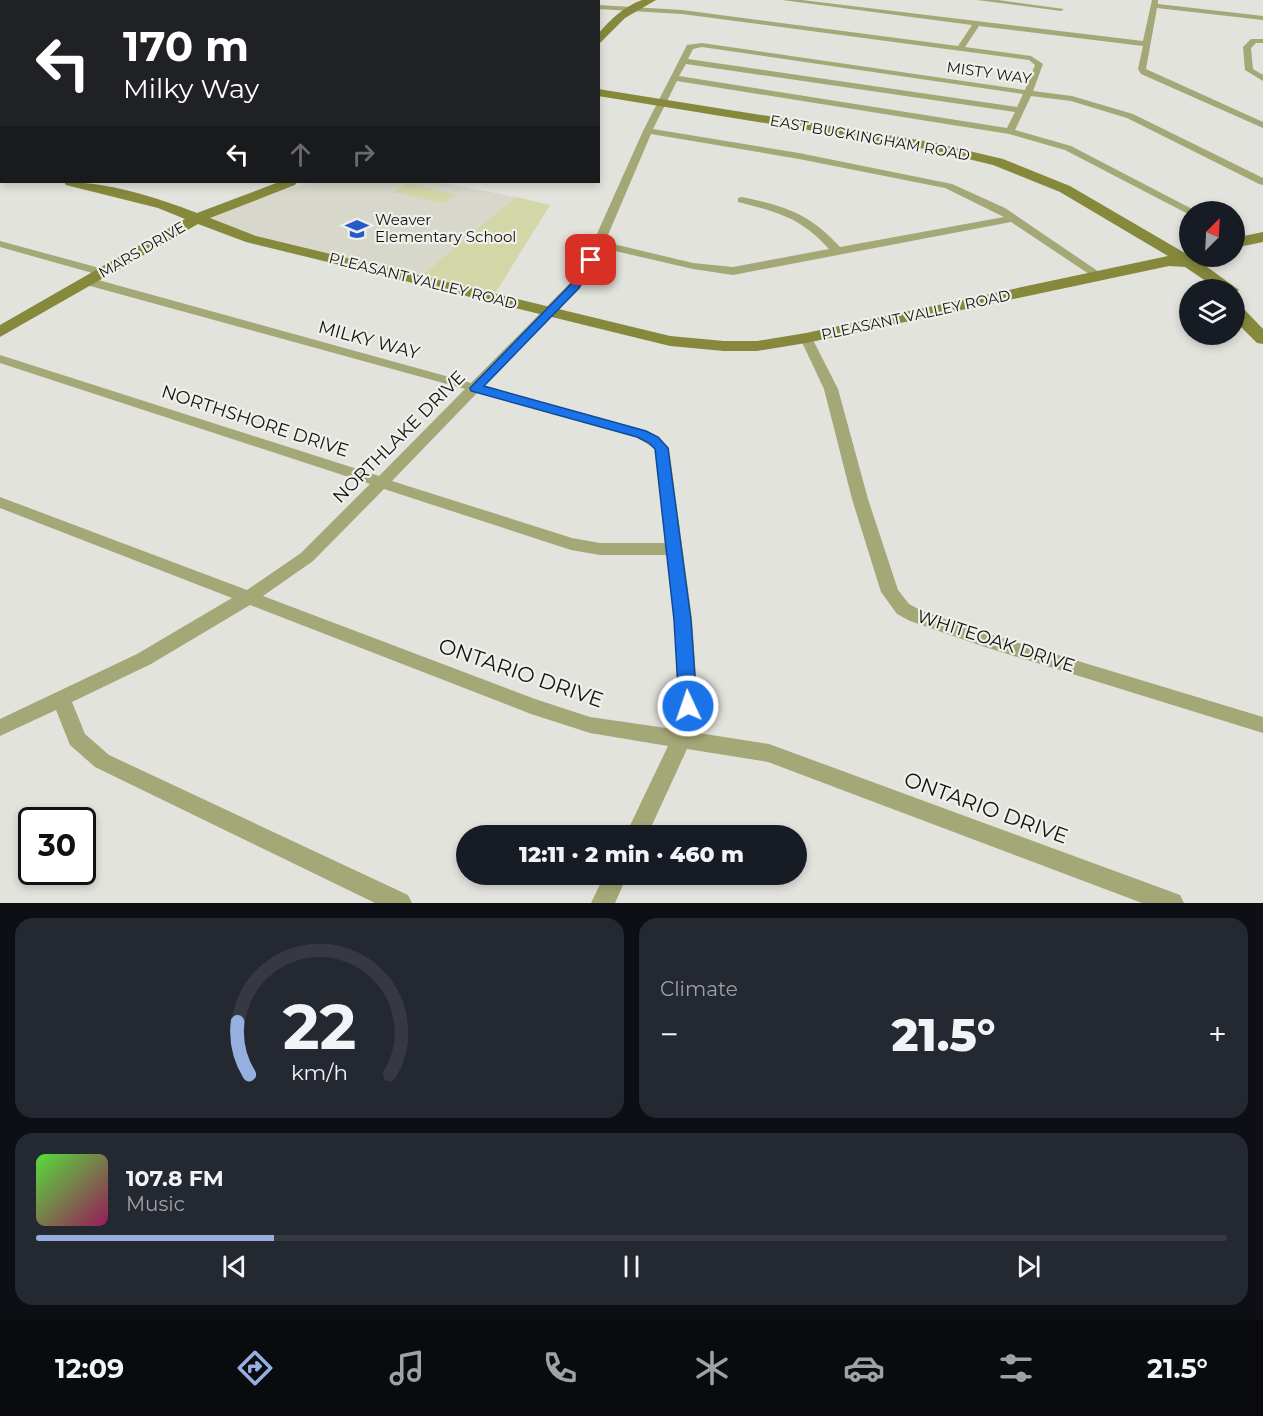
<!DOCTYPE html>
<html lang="en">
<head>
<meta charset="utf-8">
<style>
	body { margin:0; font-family:Montserrat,sans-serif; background:#242831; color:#f1f3f6; height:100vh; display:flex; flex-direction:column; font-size:22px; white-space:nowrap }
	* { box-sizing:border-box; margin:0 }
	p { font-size:20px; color:#9ea1a6 }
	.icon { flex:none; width:33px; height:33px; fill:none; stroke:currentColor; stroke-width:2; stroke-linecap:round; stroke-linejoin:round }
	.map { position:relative; height:903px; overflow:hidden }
	.panel { display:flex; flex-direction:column; gap:15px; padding:15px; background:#0d0f14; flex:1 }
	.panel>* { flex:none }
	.top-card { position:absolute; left:0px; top:0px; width:600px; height:183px; box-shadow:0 3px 9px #0003; background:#202124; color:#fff; overflow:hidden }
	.needle { width:39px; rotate:24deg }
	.controls { position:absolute; left:1179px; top:201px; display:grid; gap:12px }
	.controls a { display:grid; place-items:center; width:66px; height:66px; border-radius:50%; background:#171b24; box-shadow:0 3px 9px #0003; font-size:30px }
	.speed { position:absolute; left:18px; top:807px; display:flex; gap:12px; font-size:30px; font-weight:700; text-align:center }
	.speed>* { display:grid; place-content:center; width:78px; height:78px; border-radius:50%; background:#171b24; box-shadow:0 3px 9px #0003; line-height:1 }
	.speed .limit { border:3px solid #111; border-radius:9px; background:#fff; color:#111 }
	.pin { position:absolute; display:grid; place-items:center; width:51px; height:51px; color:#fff; margin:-26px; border-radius:12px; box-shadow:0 3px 9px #0006 }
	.me { position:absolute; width:66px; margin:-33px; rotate:357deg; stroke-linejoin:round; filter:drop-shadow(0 0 4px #0008) }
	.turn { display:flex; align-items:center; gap:21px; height:126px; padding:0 24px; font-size:27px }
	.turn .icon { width:78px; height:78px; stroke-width:2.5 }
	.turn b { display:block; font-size:42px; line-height:51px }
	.lanes { display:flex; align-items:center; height:57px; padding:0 24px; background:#0003; justify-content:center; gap:30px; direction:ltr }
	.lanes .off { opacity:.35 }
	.big { font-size:45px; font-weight:800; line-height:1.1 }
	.panel .card { flex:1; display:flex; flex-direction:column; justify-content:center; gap:9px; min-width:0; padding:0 21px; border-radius:18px; background:#242831 }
	.panel .dial { align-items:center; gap:0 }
	.dial svg { height:156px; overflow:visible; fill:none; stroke:#363941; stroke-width:7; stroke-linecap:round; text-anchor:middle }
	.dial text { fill:#f1f3f6; stroke:none }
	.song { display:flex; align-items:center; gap:18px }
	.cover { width:72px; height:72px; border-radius:9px; background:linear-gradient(135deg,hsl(110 70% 55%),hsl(330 70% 35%)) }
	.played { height:6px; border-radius:3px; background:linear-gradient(90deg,#95afe1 20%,#363941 20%) }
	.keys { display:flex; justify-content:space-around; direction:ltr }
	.heat { display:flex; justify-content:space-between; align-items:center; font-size:33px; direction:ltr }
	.panel .tiles { flex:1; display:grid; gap:15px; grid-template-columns:1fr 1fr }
	.card:last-child { grid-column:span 2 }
	.trip { position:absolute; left:456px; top:825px; width:351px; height:60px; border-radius:30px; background:#171b24; box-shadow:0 3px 9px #0003; font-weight:800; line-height:60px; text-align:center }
	.menu { display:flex; height:96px; justify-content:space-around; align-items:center; background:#090b0e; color:#9ea1a6 }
	.menu .icon { width:42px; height:42px }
	.menu .on { color:#95afe1 }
	.menu b { font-size:27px; color:#f1f3f6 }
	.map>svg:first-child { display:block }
	.built { fill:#d7d8cb }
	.green { fill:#d3d6a7 }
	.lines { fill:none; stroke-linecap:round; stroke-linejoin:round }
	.street { fill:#a4a776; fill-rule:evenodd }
	.secondary { fill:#86893b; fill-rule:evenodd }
	.primary { fill:#707222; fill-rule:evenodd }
	.rail { stroke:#7a7a76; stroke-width:2; stroke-dasharray:5 5; stroke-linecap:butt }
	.route { fill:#1a73e8; stroke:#114b97; stroke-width:1.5 }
	.labels { text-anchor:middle; stroke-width:4.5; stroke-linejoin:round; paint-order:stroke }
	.far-street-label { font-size:15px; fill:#131311; stroke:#eff0ea }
	.far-poi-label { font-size:15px; fill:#131311; stroke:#eff0ea; text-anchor:start }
	.street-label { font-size:18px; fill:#131311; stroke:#eff0ea }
	.near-street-label { font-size:21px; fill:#131311; stroke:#eff0ea }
</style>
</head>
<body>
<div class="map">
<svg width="1263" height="903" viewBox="0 0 1263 903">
	<rect width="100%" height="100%" fill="#e2e3dd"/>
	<path class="built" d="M312,182H438L516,197L420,277L252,236L209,217L280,191Z"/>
	<path class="green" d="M407,183L457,195L444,203L393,192Z
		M516,197L550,205L496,292L491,293L420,277Z"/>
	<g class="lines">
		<path class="street" d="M314,0H323L312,2Z
			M342,0L355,2H343Z
			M535,0L552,2H536Z
			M782,0H802L1143,41L1152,0H1158V4L1263,16V20L1157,8L1146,69L1263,122V128L1141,74L1138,69L1143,46L979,26L965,47L1031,56L1043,64L1033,91L1072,96L1133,114L1263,178V185L1259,184L1127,118L1071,101L1031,96L1015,130L1071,146L1194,210L1195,212H1190V215L1065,150L1009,134L677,81L653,129L799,153L952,184L1005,208L1105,276L1099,280L1095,278L1011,222L733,275L693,269L602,248L579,288L484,386L647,431L659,437L669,448L692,619L698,706L692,732L769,744L1172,892L1180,895L1184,903H1142L768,762L687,749L647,836H625L668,746L590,733L531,714L250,605L151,664L72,702L85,734L109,755L408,895L412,903H375L95,767L70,745L56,710L0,736V719L137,654L232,598L0,508V497L247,590L301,553L370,484L0,363V355L379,476L465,389L83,284L81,281L83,278H91L471,383L570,283L592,245L643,131L687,45L702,43L1025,90L1035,65L1029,60L682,14L598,9V5L682,10L958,46L972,25ZM702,47L1023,94L1017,107L688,59L693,49ZM686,64L1015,112L1007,128L679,76ZM651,134L799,159L945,188L1004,217L840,247C810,214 785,206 742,197L738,198V202C778,212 801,218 829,249L733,267L693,263L605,242ZM477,393L637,437L655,449L665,543H600L572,538L392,481ZM384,489L571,550L600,555H667C673,610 685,676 673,729L590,717L535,699L263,596L313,561Z
			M977,0H998L1064,9L1061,11Z
			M1251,39H1263V43H1256L1251,48L1253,69L1263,75V81L1245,70L1243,47Z
			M0,84H2V88H0Z
			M0,100L2,101V106H0Z
			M0,241L107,270L109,272L103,276L0,247Z
			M806,334L812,338L838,389L868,499L898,590L909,604L922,611L992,635L1263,717V733L982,646L910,621L897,614L881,592L852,499L824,389L800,338Z
			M605,874H628L615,903H591Z"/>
		<path class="secondary" d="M6,0H25L26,2H7Z
			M642,0H656L625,18L598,45V34C611,19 623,7 642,0Z
			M598,89L931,142L1003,159L1070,186L1190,256H1224L1222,259L1203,264L1239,290L1234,294V290H1219L1185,267L1169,266L806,343L757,351H724L670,346L246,242L198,224L0,337V325L185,219L158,208L66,185L64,182C108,182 156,197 197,213L279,182H297L295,185L210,218L256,236L670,336L724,341H757L806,333L1168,256L1060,192L993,165L931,150L598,96Z
			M0,160H2V169H0Z
			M1263,232V242L1234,248V238Z
			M1234,304L1240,305L1263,329V344L1257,343L1234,320Z"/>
		<path class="primary" d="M231,0H246L230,2Z
			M251,0H266L250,2Z
			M0,63H2V71H0Z"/>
		<path class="rail" d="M208,2L214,0"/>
	</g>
	<path class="route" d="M591,256L596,260L579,288L484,386L646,431L658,437L668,448L691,620L697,706L694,711L688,713L681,711L679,706L674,620L655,449L649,443L637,437L471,391L470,388L571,284L587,257Z"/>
	<defs>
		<g id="school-bare" transform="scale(1.8)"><path d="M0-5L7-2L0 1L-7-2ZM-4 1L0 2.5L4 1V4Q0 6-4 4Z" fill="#245bc8" stroke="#eff0ea" stroke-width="2.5" paint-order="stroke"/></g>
	</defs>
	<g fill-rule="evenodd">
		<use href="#school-bare" x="357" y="229"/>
	</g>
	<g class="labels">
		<g class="far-street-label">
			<text transform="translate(989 73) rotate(8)" y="5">MISTY WAY</text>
			<text transform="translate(870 138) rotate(10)" y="5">EAST BUCKINGHAM ROAD</text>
			<text transform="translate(142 250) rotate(-30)" y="5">MARS DRIVE</text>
			<text transform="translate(423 281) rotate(14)" y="5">PLEASANT VALLEY ROAD</text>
			<text transform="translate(916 315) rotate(-12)" y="5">PLEASANT VALLEY ROAD</text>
		</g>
		<g class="far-poi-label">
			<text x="375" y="225">Weaver<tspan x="375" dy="17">Elementary School</tspan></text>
		</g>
		<g class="street-label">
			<text transform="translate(369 340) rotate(15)" y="6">MILKY WAY</text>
			<text transform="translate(255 421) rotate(18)" y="6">NORTHSHORE DRIVE</text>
			<text transform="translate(399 437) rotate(-45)" y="6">NORTHLAKE DRIVE</text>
			<text transform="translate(996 641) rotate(18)" y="6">WHITEOAK DRIVE</text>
		</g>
		<g class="near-street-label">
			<text transform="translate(521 673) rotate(19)" y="7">ONTARIO DRIVE</text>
			<text transform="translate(986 808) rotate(20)" y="7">ONTARIO DRIVE</text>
		</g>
	</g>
</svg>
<div class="controls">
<a><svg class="needle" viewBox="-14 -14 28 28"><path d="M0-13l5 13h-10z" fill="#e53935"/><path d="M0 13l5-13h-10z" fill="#9ea1a6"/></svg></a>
<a><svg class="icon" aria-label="layers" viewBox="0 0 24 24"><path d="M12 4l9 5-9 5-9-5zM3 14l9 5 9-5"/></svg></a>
</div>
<div class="speed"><div class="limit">30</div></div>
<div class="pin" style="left:591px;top:260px;background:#d93025"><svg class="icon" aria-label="arrive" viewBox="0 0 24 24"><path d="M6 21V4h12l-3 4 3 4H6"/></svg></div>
<svg class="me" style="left:688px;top:706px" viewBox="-20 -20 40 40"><circle r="17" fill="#1a73e8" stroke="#fff" stroke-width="3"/><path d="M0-11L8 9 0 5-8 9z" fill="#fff"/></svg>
<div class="trip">12:11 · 2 min · 460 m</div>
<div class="top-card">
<div class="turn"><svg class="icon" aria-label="left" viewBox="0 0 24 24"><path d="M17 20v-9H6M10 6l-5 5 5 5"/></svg><div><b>170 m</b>Milky Way</div></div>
<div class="lanes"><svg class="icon" aria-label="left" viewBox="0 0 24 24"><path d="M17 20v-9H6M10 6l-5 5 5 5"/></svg><svg class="icon off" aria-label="ahead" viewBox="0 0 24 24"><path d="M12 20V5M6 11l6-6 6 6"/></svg><svg class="icon off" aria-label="right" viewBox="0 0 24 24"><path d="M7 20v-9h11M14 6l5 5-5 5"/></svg></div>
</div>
</div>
<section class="panel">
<div class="tiles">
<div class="card dial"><svg viewBox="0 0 100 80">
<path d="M14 69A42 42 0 1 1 86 69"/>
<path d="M14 69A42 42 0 0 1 8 42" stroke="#95afe1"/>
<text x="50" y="56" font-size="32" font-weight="700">22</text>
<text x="50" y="72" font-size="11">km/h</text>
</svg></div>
<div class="card"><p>Climate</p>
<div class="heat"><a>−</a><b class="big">21.5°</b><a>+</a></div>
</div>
<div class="card">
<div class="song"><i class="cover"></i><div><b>107.8 FM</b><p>Music</p></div></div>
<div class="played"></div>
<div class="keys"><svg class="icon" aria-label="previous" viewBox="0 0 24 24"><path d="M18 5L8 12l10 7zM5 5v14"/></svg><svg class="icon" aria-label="pause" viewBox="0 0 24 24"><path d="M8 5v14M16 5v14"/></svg><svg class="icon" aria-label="next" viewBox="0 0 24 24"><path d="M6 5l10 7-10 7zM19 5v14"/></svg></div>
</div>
</div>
</section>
<nav class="menu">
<b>12:09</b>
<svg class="icon on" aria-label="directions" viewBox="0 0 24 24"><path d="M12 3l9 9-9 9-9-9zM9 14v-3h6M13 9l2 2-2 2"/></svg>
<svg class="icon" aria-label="music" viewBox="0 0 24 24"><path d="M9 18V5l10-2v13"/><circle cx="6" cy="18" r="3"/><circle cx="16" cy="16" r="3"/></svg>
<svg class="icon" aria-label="phone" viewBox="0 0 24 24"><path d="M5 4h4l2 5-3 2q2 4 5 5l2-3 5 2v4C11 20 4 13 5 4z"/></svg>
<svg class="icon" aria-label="climate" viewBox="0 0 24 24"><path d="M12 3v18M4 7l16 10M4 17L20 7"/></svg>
<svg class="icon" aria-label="car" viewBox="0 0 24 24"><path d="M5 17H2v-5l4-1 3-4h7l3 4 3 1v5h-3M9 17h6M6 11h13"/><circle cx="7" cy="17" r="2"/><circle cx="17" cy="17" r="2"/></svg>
<svg class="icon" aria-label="filters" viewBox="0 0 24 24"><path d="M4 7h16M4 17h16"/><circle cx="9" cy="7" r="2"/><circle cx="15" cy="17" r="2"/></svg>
<b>21.5°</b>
</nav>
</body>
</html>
